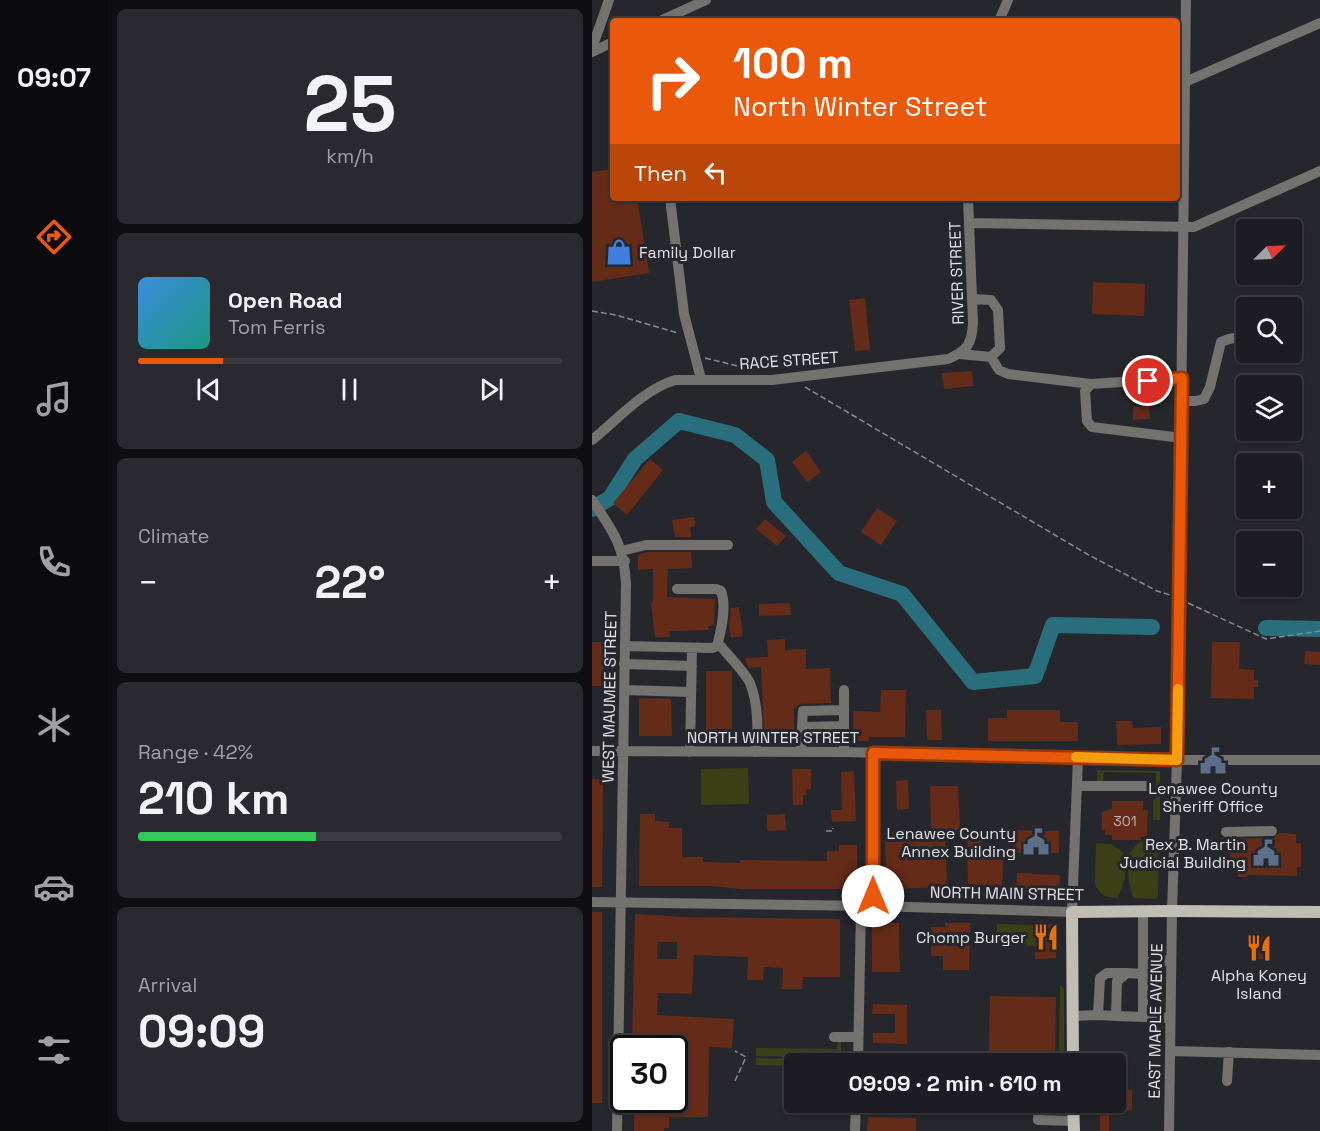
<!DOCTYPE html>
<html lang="en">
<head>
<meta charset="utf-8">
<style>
	body { margin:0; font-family:"Space Grotesk",sans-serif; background:#29292f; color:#f1f3f6; height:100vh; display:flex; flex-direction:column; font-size:22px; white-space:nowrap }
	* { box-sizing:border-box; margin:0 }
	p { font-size:20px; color:#a0a1a5 }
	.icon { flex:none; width:33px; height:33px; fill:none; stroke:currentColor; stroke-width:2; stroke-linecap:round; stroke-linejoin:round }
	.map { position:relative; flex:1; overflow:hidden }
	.side { display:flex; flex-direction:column; gap:9px; padding:9px; background:#0f0f13; width:484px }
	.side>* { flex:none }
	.top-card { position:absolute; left:18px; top:18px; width:570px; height:183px; border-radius:6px; box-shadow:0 2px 4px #0004,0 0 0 2px #3a3a40; background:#ea580c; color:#fff; overflow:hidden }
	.needle { width:39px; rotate:66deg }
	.tools { position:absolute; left:644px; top:219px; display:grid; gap:12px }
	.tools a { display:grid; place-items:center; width:66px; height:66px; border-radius:6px; background:#1c1c22; box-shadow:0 2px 4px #0004,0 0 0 2px #3a3a40; font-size:30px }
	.speed { position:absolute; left:18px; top:1035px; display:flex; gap:12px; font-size:30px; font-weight:700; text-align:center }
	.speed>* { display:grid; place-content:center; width:78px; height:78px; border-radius:50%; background:#1c1c22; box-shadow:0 2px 4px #0004,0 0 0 2px #3a3a40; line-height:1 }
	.speed .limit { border:3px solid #111; border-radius:9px; background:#fff; color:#111 }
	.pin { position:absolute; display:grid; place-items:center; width:51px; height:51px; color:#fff; margin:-26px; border:3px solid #fff; border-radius:50%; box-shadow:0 2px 6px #0007 }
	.me { position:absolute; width:66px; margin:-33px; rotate:0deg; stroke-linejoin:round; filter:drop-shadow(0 0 4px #0008) }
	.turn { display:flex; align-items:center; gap:21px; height:126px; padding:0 24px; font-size:27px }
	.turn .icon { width:78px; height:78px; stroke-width:2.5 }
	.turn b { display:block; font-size:42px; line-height:51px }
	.then { display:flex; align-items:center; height:57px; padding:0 24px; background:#0003; gap:12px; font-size:22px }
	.big { font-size:45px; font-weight:600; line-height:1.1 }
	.side .widget { flex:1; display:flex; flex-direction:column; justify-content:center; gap:9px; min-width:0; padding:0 21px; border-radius:9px; background:#29292f }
	.side .dial { align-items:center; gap:0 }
	.dial b { font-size:78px; line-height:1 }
	.song { display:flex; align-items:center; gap:18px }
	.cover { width:72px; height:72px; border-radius:9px; background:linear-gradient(135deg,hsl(210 70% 55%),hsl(170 70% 35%)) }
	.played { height:6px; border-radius:3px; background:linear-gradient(90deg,#ea580c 20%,#3a3a40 20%) }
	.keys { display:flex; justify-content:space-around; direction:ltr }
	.heat { display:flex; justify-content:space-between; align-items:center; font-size:33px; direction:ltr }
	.charge { height:9px; border-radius:4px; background:linear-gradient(90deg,#34c759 42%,#3a3a40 0) }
	.trip { position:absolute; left:192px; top:1053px; width:342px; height:60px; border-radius:6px; background:#1c1c22; box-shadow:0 2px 4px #0004,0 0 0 2px #3a3a40; font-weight:600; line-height:60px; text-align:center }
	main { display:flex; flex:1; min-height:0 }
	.dock { display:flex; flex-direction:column; width:108px; justify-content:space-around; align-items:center; background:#0b0b0e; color:#a0a1a5 }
	.dock .icon { width:42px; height:42px }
	.dock .active { color:#ea580c }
	.dock b { font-size:27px; color:#f1f3f6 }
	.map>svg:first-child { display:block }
	.green { fill:#3a3f16 }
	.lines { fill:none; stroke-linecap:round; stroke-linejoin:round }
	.river { stroke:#296e7d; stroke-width:16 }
	.building { fill:#652b19; fill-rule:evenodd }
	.path { stroke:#89898e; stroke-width:1.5; stroke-dasharray:6 3; stroke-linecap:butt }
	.minor { stroke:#73726e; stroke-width:10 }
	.major { stroke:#c0bdb5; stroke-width:12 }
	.route-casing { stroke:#983908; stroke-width:15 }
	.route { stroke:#ea580c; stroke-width:10 }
	.slow { stroke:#f59e0b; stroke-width:10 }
	.labels { text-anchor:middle; stroke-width:6; stroke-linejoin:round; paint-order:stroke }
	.number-label { font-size:14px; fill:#c3b4b3 }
	.poi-label { font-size:16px; fill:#e2e2e6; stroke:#26262d; text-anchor:end }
	.street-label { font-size:16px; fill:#e2e2e6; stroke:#26262d }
</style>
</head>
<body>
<main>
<nav class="dock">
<b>09:07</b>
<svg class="icon active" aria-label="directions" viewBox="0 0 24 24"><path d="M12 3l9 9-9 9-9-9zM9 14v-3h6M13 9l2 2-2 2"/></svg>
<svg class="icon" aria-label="music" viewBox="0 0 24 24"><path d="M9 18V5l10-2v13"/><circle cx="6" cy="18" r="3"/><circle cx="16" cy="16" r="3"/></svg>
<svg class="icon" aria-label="phone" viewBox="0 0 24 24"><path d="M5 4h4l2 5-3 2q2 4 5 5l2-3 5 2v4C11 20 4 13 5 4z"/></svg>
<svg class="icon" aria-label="climate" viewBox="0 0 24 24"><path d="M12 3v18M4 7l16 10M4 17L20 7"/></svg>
<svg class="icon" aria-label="car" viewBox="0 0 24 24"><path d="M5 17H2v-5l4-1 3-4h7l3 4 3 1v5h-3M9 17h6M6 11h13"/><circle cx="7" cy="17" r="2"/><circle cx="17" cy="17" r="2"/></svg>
<svg class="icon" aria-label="filters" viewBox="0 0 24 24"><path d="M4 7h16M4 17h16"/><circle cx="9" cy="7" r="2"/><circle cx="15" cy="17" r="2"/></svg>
</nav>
<section class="side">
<div class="widget dial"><b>25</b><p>km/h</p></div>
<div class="widget">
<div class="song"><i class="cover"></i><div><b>Open Road</b><p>Tom Ferris</p></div></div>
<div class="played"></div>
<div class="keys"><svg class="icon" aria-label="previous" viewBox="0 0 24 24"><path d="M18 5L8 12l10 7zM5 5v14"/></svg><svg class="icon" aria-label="pause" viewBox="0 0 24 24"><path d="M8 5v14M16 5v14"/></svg><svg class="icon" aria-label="next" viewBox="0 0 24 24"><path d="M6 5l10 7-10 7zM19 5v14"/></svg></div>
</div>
<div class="widget"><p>Climate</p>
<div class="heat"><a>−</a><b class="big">22°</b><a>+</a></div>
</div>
<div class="widget"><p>Range · 42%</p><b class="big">210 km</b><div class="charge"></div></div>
<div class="widget"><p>Arrival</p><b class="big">09:09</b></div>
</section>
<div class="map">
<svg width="728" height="1131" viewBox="0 0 728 1131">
	<rect width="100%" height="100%" fill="#26262d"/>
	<path class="green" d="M156,768L157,804L109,805V769Z
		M505,770L568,771V820H561V800L564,799V773L512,772L511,781H505Z
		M548,842L567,843L566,896L563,899L542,898C535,885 536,869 536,854Z
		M504,843L519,844L532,853L533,878L526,898C515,898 507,895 503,884Z
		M405,924L445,925L444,946L405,945Z
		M468,985L472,988V1064L467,1063Z
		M246,1041H249V1057L164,1056V1048L245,1049Z
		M164,1058L249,1060L248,1063L202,1064V1066L164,1065Z"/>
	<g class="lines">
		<path class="river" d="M0,509L18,498L43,459L87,421L143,435L175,460L182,502L247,573L310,594L381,682L443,676L461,625L560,627
			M674,628L728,629"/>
	</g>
	<path class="building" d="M21,169V198H45L57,273L0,282V172Z
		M501,282L553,284L552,316L500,314Z
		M273,298L278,350L263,351L257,300Z
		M380,371L381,386L352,389L350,373Z
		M557,406L558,419L541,420V407Z
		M214,451L229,472L215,482L200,462Z
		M58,459L71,470L35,515L21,503Z
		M285,508L305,521L289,545L269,532Z
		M102,517L103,526L98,527L99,537H83L80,520Z
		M173,519L194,536L185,546L164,529Z
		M55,552H99L100,568L76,569L75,597L123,599L122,625L116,626L117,630L78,631V637H63L59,603L61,602V569L46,570V555Z
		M198,603L199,615L167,616V604Z
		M147,607L151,636L139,638L137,626L139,608Z
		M193,639V650L214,649V669L238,668L239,703L208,704L202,708V737L172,738L169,667L157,668L154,663L153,658L176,657L175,640Z
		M0,642H13L11,686H0Z
		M620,642H648L647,669L662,670V680H666V687H662V699L619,698Z
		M713,651L728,652V665L712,664Z
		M114,671H140V737H114Z
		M289,690H314L313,737H277V741H261V711L288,712Z
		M47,698L79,699L80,736H47Z
		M334,710H349L350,740H335Z
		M415,710H468V722H486V741H396V718H415Z
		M524,721H540L541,728L569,727V744L525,745Z
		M200,769H219V789L214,790V795H211V805H201Z
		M262,771L264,821L240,822L239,810H250L249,772Z
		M0,779L11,780L10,887H0Z
		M316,780L317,809L305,810L304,781Z
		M338,786H366L368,830L353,831L355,887L294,889L293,832L339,831Z
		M520,801H551V810H556L555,837H549V840H520V835H513V830H510V812L520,809Z
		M48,814H63V821L77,822V828H90V857H111V862L148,863V860L235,861V851H247V845H265V889H148L120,886H47Z
		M193,814L194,830L175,831V815Z
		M422,830L467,831V853H421Z
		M687,833L704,834V843L709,844V866L705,868V876L655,875V877H646L645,862H638L639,839L680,838Z
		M375,836H389L390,859L411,860L410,886L376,885Z
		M425,873L468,875L467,896L424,894Z
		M0,912H10V1103H0Z
		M43,914L93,917L248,919V977H211L210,989H190L191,968L172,967L171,980H155L156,957L102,955L100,994L66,993L65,1015L142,1019L140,1048L117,1047L116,1117H77V1128H72V1131H42V1100H82V1045L40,1043ZM66,942H85V959H65Z
		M280,923H307L308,972H280Z
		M353,923H378L377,970H351V956H339V927H353Z
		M464,924V958L443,959L445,925Z
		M657,936L677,937L676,959H657Z
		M398,996L464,997L463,1064H397Z
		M281,1004L315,1005V1044L281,1043V1033H303V1014H280Z
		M526,1090H540V1110H517V1131H508V1115H515L506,1102H524V1091Z
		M276,1117L324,1118V1131H275Z"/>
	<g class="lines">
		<path class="path" d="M0,311L24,315L86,333
			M113,358L158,369
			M165,369L205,366
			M213,387L495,554L565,591L578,595
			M596,603L674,639L728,631
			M234,831H241V828
			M143,1081L154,1057L143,1051"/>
		<path class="minor" d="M68,21L114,0
			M407,21L416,0
			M0,48L17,0
			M0,52L21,42
			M585,84L593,82L728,23
			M78,198L92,314L109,379
			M377,223L602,227L728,171
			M368,354L399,357L408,348L406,310L399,300L380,299
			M399,357L407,370L416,374L499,384
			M590,401H604L612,399L618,387L629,342L637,339L654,336
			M590,438L500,427L495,421L493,391L499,384L590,378
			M0,440C26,419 51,390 83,380H180L356,359C375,351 380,344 381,323L376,198
			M0,500C21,531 32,545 34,584L25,1131
			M29,551L54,545H136
			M0,561H33
			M126,643C134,653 153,672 158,683C166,703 167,731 163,752
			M33,646L120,648L125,646C129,631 135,607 129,591L124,589H85
			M32,664L100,666
			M32,690L99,692
			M252,690V752
			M210,727L211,711L252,710
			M0,751L252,752L585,760H728
			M98,752L100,648
			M209,752L210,727L252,726
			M281,753V906
			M485,786H556
			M634,832L680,831
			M0,902L281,906L480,912L486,757
			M551,911V960L579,961
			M551,960V1017L578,1018
			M481,1016L506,1015
			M524,1016L506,1015L508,978L515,973H535
			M551,1017L524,1016L525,981L535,973L551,974
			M242,1037H266
			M578,1051L728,1055
			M266,1064L269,907
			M635,1081L637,1052
			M447,1102L446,1120L482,1121
			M263,1131L264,1102
			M577,1131L580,911L585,760L594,0"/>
		<path class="major" d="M481,1064L480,912L580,911L728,912
			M481,1102L482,1131"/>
	</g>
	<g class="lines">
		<g class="route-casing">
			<path id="route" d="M281,896V753L585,760L590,378L556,381"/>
		</g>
		<use href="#route" class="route"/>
		<path class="slow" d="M484,757L585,760L586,689"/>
	</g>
	<defs>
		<g id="shop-bare" transform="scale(2.07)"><path d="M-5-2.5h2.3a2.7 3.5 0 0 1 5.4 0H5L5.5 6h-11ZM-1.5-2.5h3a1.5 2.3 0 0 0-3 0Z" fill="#3f7fe0" stroke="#26262d" stroke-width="2.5" paint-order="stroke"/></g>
		<g id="civic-bare" transform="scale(2.07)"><path d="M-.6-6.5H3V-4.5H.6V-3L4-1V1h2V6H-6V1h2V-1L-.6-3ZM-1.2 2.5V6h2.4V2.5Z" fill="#5c6f8a" stroke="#26262d" stroke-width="2.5" paint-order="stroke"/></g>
		<g id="restaurant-bare" transform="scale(2.07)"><path d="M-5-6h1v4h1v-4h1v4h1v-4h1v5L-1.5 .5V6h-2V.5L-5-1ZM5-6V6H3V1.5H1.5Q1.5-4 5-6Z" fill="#e8710a" stroke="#26262d" stroke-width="2.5" paint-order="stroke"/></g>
	</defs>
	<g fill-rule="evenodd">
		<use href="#shop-bare" x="27" y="252"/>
		<use href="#civic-bare" x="621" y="761"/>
		<use href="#civic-bare" x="444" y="842"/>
		<use href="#civic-bare" x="674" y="853"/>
		<use href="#restaurant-bare" x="454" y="937"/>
		<use href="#restaurant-bare" x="667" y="948"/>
	</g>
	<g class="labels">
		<g class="number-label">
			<text x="533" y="826">301</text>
		</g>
		<g class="poi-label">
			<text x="47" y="258" text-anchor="start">Family Dollar</text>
			<text x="621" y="794" text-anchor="middle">Lenawee County<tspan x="621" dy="18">Sheriff Office</tspan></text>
			<text x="424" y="839">Lenawee County<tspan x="424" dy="18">Annex Building</tspan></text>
			<text x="654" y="850">Rex B. Martin<tspan x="654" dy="18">Judicial Building</tspan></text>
			<text x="434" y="943">Chomp Burger</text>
			<text x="667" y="981" text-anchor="middle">Alpha Koney<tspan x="667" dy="18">Island</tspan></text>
		</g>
		<g class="street-label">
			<text transform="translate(364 273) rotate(-92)" y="6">RIVER STREET</text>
			<text transform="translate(197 360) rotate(-4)" y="6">RACE STREET</text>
			<text transform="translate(17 697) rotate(-89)" y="6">WEST MAUMEE STREET</text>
			<text x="181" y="743">NORTH WINTER STREET</text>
			<text transform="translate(415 893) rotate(1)" y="6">NORTH MAIN STREET</text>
			<text transform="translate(563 1021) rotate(-89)" y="6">EAST MAPLE AVENUE</text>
		</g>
	</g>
</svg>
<div class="tools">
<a><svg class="needle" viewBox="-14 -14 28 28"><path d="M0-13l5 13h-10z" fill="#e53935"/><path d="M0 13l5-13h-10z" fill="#a0a1a5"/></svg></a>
<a><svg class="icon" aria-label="search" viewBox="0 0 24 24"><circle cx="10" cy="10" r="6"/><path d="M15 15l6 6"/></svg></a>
<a><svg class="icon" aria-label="layers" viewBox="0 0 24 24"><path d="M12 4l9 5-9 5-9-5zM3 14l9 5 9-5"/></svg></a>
<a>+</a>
<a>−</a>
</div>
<div class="speed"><div class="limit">30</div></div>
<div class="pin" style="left:556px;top:381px;background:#d93025"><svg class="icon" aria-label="arrive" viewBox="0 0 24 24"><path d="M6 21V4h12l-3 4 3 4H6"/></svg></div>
<svg class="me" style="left:281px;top:896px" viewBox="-20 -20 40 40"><circle r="19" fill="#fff"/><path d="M0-13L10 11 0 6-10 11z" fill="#ea580c"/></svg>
<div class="trip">09:09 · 2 min · 610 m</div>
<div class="top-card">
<div class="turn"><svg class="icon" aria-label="right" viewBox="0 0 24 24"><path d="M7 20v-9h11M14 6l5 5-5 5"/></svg><div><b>100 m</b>North Winter Street</div></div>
<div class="then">Then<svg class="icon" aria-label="left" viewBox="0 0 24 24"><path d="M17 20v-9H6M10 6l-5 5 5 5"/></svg></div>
</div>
</div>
</main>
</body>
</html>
